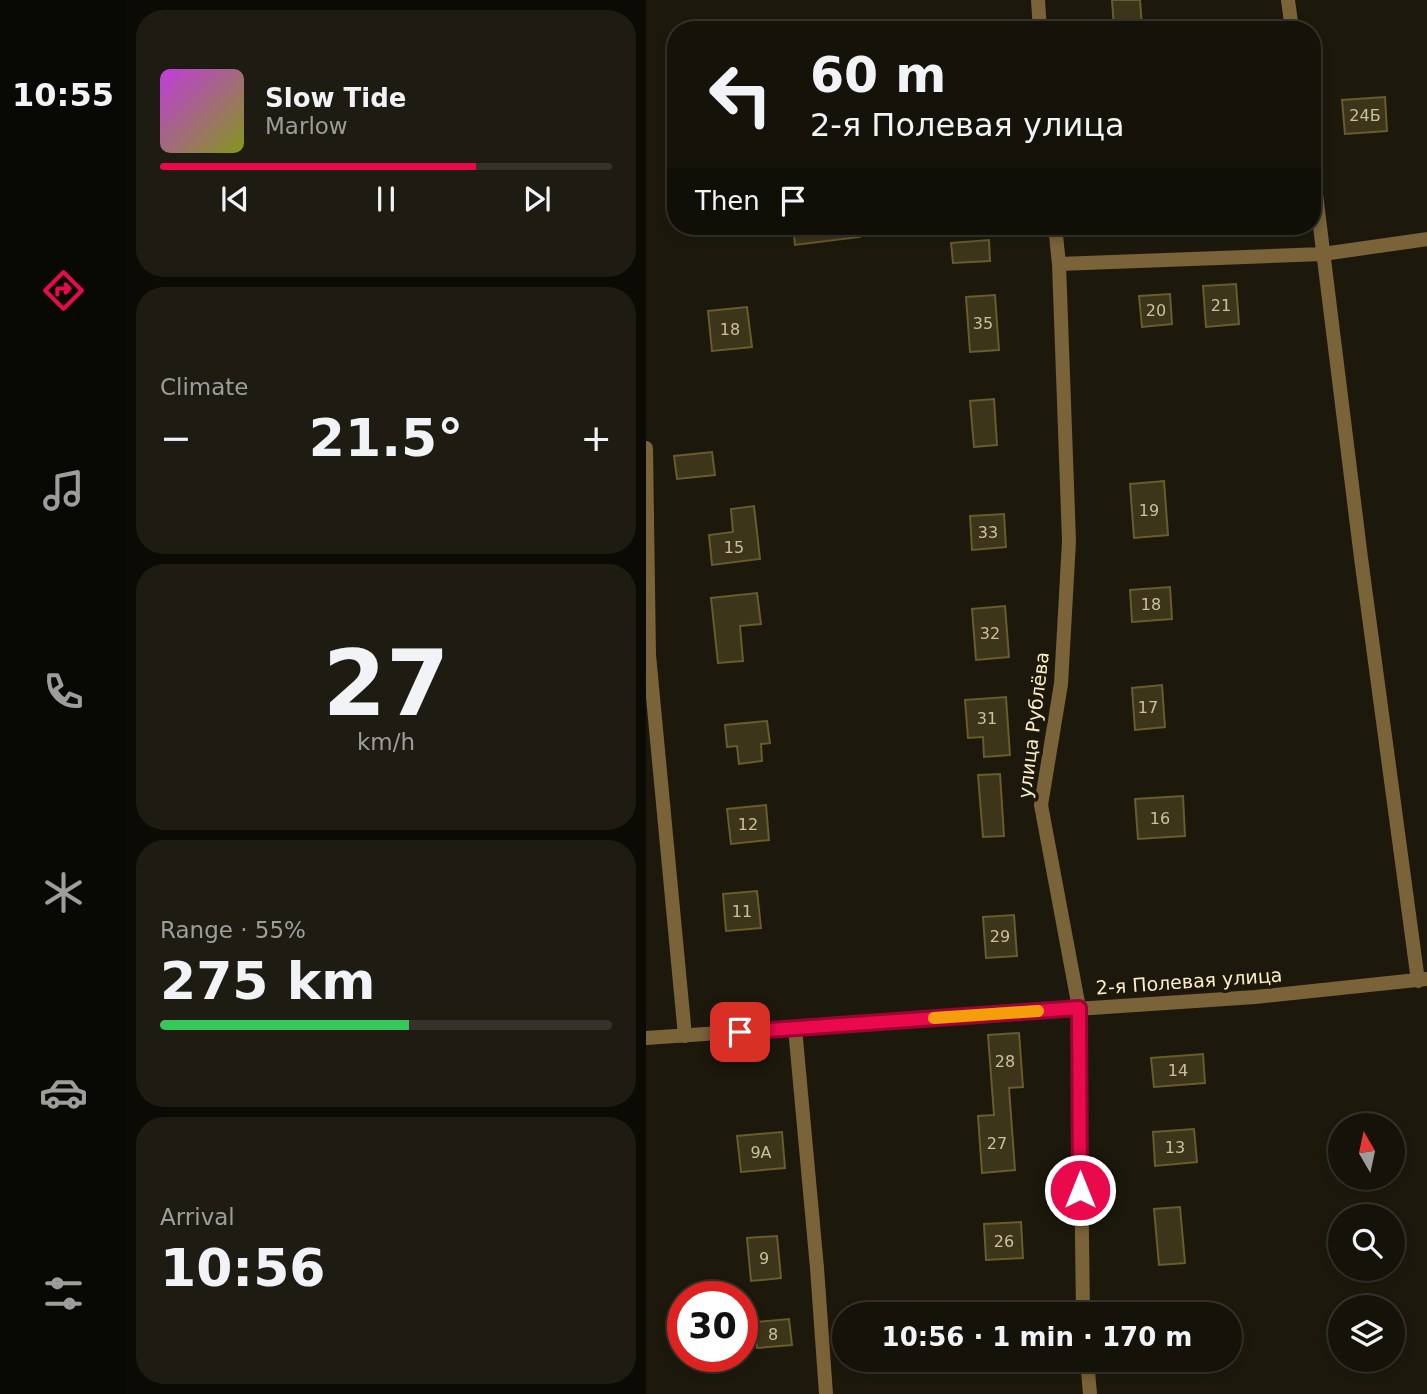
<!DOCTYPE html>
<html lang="en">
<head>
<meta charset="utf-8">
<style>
	body { margin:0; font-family:"DejaVu Sans",sans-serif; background:#1e1c12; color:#f1f3f6; height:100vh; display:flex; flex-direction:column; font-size:26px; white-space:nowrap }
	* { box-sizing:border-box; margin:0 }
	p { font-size:23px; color:#9d9e9c }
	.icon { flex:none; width:38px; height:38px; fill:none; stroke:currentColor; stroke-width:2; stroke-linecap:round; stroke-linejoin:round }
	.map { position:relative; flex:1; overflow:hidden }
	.drawer { display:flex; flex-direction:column; gap:10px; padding:10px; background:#0c0a05; width:520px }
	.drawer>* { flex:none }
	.hud { position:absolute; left:21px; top:21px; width:654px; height:214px; border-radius:28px; box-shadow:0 4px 10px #0003,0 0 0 2px #34322a; background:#151309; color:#f1f3f6; overflow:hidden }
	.needle { width:46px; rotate:351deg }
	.controls { position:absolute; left:682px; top:1113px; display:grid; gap:14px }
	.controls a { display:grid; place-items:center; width:77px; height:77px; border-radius:50%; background:#151309; box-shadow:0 4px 10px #0003,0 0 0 2px #34322a; font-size:35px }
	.speed { position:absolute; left:21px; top:1281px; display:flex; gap:14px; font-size:35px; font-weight:700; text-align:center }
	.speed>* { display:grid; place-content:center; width:91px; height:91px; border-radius:50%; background:#151309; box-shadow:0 4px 10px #0003,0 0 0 2px #34322a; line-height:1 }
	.speed .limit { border:10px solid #d22; background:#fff; color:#111 }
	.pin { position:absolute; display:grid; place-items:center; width:60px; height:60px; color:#fff; margin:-30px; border-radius:14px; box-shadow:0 4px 10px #0006 }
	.me { position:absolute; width:77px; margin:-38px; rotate:0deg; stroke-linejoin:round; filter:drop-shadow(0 0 5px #0008) }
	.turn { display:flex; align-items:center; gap:24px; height:147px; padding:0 28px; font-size:32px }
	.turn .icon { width:91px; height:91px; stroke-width:2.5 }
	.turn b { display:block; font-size:49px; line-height:60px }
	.then { display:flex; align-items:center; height:66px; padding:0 28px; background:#0003; gap:14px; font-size:26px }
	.big { font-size:52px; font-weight:800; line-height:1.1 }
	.drawer .widget { flex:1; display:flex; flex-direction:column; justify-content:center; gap:10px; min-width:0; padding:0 24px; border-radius:28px; background:#1e1c12 }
	.drawer .dial { align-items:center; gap:0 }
	.dial b { font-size:91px; line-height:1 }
	.song { display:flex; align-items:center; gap:21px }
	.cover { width:84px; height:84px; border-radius:10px; background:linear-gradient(135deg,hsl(290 70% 55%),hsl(70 70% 35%)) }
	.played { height:7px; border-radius:4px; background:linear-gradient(90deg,#ea094d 70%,#34322a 70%) }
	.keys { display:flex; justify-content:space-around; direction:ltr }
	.heat { display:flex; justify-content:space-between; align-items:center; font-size:38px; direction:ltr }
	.charge { height:10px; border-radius:5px; background:linear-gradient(90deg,#34c759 55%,#34322a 0) }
	.trip { position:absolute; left:186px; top:1302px; width:410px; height:70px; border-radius:35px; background:#151309; box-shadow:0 4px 10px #0003,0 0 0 2px #34322a; font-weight:800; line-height:70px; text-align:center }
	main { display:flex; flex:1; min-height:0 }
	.menu { display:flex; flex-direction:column; width:126px; justify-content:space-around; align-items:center; background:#080804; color:#9d9e9c }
	.menu .icon { width:49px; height:49px }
	.menu .selected { color:#ea094d }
	.menu b { font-size:32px; color:#f1f3f6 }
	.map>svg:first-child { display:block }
	.building { fill:#3d3519; stroke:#685b2c; stroke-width:2 }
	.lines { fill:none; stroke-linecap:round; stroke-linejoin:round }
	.minor { stroke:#7a6239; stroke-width:14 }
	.route-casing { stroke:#980632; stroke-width:18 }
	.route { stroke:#ea094d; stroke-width:12 }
	.slow { stroke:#f59e0b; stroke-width:12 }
	.labels { text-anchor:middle; stroke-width:7; stroke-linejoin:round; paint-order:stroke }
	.number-label { font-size:16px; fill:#cdc09d }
	.street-label { font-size:19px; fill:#fdeec9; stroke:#1c190c }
</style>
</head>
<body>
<main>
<nav class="menu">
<b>10:55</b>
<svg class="icon selected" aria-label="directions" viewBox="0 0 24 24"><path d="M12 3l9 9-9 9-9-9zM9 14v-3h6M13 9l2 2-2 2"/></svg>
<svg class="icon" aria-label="music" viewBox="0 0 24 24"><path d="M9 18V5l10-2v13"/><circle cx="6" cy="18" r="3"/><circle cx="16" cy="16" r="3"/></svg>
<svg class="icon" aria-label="phone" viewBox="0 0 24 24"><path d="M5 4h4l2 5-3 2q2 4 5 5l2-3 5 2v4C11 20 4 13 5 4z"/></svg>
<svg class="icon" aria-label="climate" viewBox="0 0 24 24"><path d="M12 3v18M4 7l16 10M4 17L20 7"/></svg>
<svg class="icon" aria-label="car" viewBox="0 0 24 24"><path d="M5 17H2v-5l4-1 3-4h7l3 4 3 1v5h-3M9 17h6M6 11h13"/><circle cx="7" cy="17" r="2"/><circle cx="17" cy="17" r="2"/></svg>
<svg class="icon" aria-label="filters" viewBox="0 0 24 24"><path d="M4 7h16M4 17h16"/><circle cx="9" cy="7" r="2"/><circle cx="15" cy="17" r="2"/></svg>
</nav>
<section class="drawer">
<div class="widget">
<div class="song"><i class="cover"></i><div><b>Slow Tide</b><p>Marlow</p></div></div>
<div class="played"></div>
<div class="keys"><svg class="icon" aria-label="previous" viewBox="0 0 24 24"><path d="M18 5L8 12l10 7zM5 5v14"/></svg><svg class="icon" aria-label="pause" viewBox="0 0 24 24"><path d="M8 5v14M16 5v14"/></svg><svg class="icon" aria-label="next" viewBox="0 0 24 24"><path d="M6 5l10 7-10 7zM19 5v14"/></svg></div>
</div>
<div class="widget"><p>Climate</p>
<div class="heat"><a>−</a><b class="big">21.5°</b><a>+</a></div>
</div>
<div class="widget dial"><b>27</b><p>km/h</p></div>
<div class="widget"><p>Range · 55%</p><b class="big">275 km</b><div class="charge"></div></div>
<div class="widget"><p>Arrival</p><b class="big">10:56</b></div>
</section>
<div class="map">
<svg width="782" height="1394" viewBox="0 0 782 1394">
	<rect width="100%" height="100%" fill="#1c190c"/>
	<path class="building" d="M466,0H494L496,26L468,28Z
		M739,97L741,131L699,134L696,100Z
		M147,226H213L214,237L149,245Z
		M343,240L344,261L307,263L305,243Z
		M590,284L593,324L560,327L557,286Z
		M524,294L526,324L496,327L493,296Z
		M349,295L353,350L324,352L320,297Z
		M101,307L106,347L66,351L62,311Z
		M348,399L351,445L328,447L324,401Z
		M66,452L69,475L31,479L28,456Z
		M518,481L522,535L488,538L484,484Z
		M108,506L114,559L66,565L63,535L87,532L85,509Z
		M358,514L360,547L326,550L324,516Z
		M524,587L526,619L486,622L484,590Z
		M111,593L115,624L94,626L97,661L72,663L65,598Z
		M359,606L363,657L330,660L326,609Z
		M516,685L519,727L489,730L486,688Z
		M360,697L364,755L338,757L337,737L322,738L319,700Z
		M121,721L124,743L115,744L116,761L93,764L91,746L81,747L79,725Z
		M354,774L358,836L337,837L332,775Z
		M537,796L539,836L492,839L489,799Z
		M120,805L123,840L85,844L81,809Z
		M111,891L115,928L80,931L77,894Z
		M368,915L371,956L340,958L337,917Z
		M373,1033L377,1087L363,1088L369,1170L336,1173L332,1116L348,1115L342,1035Z
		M557,1054L559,1083L508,1087L505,1058Z
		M548,1129L551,1162L509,1166L507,1132Z
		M136,1132L139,1168L95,1172L91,1136Z
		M534,1207L539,1263L513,1265L508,1209Z
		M375,1222L377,1258L340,1260L338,1224Z
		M131,1236L135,1278L105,1281L101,1238Z
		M143,1319L146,1345L111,1348L109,1322Z"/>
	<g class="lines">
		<path class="minor" d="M392,0L394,30
			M642,0L646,30
			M667,170L715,558L772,981
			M409,226L413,264L423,541L415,684L395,805L433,1008L437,1314
			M413,264L677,254L782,239
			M0,448L3,655L39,1036
			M149,1028L171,1268L180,1394
			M0,1038L609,997L780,979
			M441,1360L444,1394"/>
	</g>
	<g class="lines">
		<g class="route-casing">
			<path id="route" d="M94,1032L433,1008L434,1190"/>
		</g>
		<use href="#route" class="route"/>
		<path class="slow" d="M288,1018L392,1011"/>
	</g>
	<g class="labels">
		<g class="number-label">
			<text x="719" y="121">24Б</text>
			<text x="575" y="311">21</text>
			<text x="510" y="316">20</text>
			<text x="337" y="329">35</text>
			<text x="84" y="335">18</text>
			<text x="503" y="516">19</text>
			<text x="342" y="538">33</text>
			<text x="88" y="553">15</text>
			<text x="505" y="610">18</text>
			<text x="344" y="639">32</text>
			<text x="502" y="713">17</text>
			<text x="341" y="724">31</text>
			<text x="514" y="824">16</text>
			<text x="102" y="830">12</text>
			<text x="96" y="917">11</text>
			<text x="354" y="942">29</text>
			<text x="359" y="1067">28</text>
			<text x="532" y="1076">14</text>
			<text x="351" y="1149">27</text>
			<text x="529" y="1153">13</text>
			<text x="115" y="1158">9А</text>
			<text x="358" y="1247">26</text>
			<text x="118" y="1264">9</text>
			<text x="127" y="1340">8</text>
		</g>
		<g class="street-label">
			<text transform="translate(387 725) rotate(-83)" y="7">улица Рублёва</text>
			<text transform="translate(543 981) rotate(-4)" y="7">2-я Полевая улица</text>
		</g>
	</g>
</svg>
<div class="controls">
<a><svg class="needle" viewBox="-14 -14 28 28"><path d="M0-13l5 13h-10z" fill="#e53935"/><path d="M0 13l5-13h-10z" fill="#9d9e9c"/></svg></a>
<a><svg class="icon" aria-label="search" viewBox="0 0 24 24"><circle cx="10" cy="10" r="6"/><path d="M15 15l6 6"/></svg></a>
<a><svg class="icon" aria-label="layers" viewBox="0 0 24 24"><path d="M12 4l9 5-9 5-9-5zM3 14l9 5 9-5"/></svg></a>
</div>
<div class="speed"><div class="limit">30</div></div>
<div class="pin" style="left:94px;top:1032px;background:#d93025"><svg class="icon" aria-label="arrive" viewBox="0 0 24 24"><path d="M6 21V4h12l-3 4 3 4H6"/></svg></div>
<svg class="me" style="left:434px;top:1190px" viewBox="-20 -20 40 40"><circle r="17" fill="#ea094d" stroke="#fff" stroke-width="3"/><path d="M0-11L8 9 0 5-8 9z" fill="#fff"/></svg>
<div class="trip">10:56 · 1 min · 170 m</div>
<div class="hud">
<div class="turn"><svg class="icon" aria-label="left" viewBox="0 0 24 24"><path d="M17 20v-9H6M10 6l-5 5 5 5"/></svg><div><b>60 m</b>2-я Полевая улица</div></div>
<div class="then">Then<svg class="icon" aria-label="arrive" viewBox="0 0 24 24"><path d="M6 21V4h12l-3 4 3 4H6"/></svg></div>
</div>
</div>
</main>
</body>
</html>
